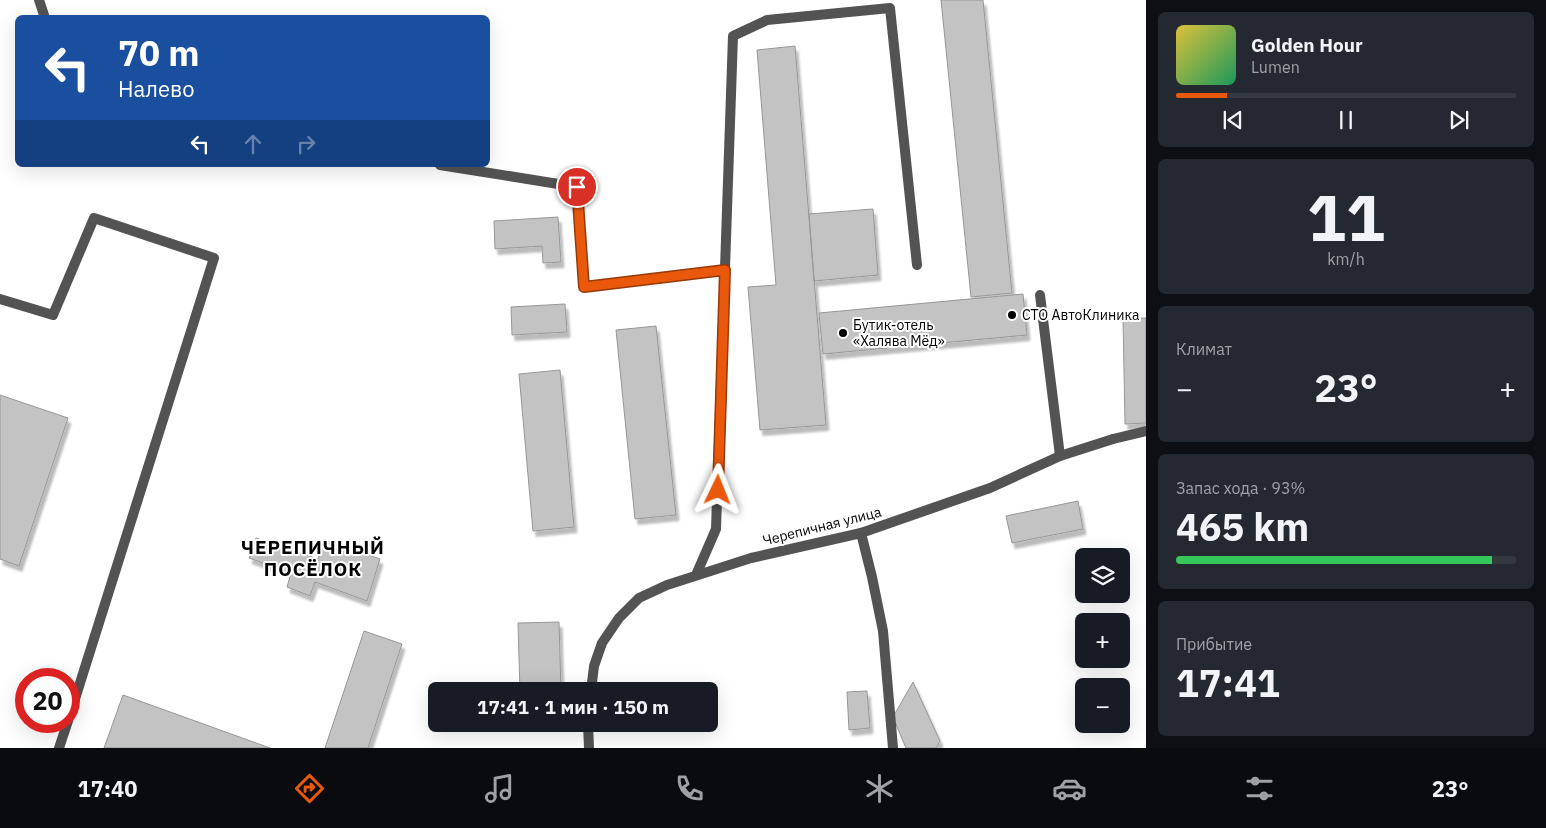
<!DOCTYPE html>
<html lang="ru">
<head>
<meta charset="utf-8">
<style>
	body { margin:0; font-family:"IBM Plex Sans",sans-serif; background:#242831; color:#f1f3f6; height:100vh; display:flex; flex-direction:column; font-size:19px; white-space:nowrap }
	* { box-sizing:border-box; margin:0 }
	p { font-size:16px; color:#9ea1a6 }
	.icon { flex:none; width:28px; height:28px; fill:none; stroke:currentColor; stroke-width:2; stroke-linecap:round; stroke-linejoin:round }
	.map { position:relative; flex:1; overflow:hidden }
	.sheet { display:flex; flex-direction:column; gap:12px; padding:12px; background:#0d0f14; width:400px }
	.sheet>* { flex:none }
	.hud { position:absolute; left:15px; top:15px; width:475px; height:152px; border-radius:8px; box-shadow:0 5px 20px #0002; background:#1a4fa0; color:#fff; overflow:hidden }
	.buttons { position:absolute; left:1075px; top:548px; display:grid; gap:10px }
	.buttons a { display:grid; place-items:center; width:55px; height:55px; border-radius:8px; background:#171b24; box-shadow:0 5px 20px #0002; font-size:25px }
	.speed { position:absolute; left:15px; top:668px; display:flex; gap:10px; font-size:25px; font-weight:700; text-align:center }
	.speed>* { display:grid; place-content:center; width:65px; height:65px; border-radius:50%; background:#171b24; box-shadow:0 5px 20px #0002; line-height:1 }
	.speed .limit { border:8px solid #d22; background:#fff; color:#111 }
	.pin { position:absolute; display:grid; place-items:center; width:42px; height:42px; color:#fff; margin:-21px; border:2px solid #fff; border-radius:50%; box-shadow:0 1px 5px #0007 }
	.me { position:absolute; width:55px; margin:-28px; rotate:2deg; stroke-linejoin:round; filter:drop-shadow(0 0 4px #0008) }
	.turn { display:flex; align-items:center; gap:18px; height:105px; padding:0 20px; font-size:22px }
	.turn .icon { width:65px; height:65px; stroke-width:2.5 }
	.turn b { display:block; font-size:35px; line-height:42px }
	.lanes { display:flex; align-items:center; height:48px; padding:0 20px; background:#0003; justify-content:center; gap:25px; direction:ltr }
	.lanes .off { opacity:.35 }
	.big { font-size:38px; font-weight:800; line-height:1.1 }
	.sheet .card { flex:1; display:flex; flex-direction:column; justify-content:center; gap:8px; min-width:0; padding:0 18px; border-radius:8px; background:#242831 }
	.sheet .dial { align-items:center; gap:0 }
	.dial b { font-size:65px; line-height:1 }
	.song { display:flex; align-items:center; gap:15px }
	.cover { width:60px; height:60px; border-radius:8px; background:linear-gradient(135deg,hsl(50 70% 55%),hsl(150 70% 35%)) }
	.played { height:5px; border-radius:2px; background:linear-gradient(90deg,#ea580c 15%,#363941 15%) }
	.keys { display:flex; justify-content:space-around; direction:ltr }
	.heat { display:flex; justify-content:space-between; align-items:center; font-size:28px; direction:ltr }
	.charge { height:8px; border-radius:4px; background:linear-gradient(90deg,#34c759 93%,#363941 0) }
	.trip { position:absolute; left:428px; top:682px; width:290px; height:50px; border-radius:8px; background:#171b24; box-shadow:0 5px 20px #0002; font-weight:800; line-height:50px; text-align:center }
	.dock { display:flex; height:80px; justify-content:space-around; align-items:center; background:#090b0e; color:#9ea1a6 }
	.dock .icon { width:35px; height:35px }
	.dock .on { color:#ea580c }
	.dock b { font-size:22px; color:#f1f3f6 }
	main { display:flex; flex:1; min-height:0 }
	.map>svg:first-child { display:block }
	.building { fill:#c3c3c3; stroke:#979797; filter:url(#shadow) }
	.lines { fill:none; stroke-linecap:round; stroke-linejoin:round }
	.service { stroke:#535353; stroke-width:10 }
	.minor { stroke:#535353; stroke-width:10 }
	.route-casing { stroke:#983908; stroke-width:12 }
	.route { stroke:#ea580c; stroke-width:9 }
	.poi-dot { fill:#000; stroke:#fff; stroke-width:2 }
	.labels { text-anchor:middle; stroke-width:4; stroke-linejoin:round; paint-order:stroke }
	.poi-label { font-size:14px; fill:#000; stroke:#fff; text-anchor:start }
	.street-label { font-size:14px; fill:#000; stroke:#fff }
	.district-label { font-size:19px; font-weight:bold; letter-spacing:1px; fill:#000; stroke:#fff }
</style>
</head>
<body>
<main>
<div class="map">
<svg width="1146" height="748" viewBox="0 0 1146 748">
	<defs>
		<filter id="shadow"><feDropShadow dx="3" dy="5.5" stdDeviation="1" flood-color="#0004"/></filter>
	</defs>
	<rect width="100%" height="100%" fill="#fff"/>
	<path class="building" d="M941,0H983L1012,293L971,297Z
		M795,46L826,425L760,430L748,287L776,285L757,50Z
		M873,209L878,275L814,281L809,214Z
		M558,217L561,262L543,263L542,246L495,249L494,221Z
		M1023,294L1027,335L823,354L819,313Z
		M565,304L567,332L512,335L511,307Z
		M1146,318V423L1125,424L1123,319Z
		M656,326L676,515L635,519L616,330Z
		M560,370L574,527L533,531L519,374Z
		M0,395L68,418L19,566L0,559Z
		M1078,501L1083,529L1012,543L1006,516Z
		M256,538L318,559L325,540L380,559L367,601L315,582L310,596L287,587L291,573L249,558Z
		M559,622L561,691H520L518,623Z
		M364,631L402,644L368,748H325Z
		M913,682L940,741L936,748H906L893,717Z
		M867,691L870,728L849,730L847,692Z
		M123,695L270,748H104Z"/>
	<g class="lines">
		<path class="service" d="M39,0L45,18
			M440,165L577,187L584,287L725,270
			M1040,295L1060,456
			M0,299L53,315L94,218L214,258L69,718
			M1113,439L1146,431
			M861,533L872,577L883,631L893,748
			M696,575L716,529L733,36L767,20L890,8L917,265
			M59,748L68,721"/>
		<path class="minor" d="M591,691L594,666L602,643L619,618L639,598L667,585L751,558L861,533L990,488L1060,456L1113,439
			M588,724L589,748"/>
	</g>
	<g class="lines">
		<g class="route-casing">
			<path id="route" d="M577,187L584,287L725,270L718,490"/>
		</g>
		<use href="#route" class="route"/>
	</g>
	<g class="poi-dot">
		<circle cx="1012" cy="315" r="5"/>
		<circle cx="843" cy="333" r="5"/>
	</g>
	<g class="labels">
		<g class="poi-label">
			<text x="1022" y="320">СТО АвтоКлиника</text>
			<text x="853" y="330">Бутик-отель<tspan x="853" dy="16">«Халява Мёд»</tspan></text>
		</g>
		<g class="street-label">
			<text transform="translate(822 526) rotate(-14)" y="5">Черепичная улица</text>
		</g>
		<g class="district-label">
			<text x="313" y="554">ЧЕРЕПИЧНЫЙ<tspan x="313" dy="22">ПОСЁЛОК</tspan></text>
		</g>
	</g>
</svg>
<div class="buttons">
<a><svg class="icon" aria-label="layers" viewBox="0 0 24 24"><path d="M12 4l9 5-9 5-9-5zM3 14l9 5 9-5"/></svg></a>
<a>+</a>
<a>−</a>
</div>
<div class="speed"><div class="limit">20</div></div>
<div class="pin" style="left:577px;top:187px;background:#d93025"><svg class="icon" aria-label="arrive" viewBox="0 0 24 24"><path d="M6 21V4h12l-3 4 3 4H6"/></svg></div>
<svg class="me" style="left:718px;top:490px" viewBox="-20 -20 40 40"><path d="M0-17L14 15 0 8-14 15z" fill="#ea580c" stroke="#fff" stroke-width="4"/></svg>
<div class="trip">17:41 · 1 мин · 150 m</div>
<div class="hud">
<div class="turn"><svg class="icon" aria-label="left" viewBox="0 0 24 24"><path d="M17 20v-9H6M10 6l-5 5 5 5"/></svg><div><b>70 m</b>Налево</div></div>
<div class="lanes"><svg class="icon" aria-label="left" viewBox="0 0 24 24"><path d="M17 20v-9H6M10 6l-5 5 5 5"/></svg><svg class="icon off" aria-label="ahead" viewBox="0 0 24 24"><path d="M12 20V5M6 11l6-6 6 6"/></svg><svg class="icon off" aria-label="right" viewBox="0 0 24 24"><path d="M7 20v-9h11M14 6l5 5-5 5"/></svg></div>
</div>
</div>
<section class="sheet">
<div class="card">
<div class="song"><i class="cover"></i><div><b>Golden Hour</b><p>Lumen</p></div></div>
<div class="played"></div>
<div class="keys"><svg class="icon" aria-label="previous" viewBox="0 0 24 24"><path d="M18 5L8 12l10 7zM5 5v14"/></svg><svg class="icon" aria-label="pause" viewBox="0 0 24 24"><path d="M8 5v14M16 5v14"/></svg><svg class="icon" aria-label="next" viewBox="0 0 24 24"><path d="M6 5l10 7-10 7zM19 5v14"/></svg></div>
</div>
<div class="card dial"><b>11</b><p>km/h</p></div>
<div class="card"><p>Климат</p>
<div class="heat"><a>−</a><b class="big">23°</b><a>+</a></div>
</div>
<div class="card"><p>Запас хода · 93%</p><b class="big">465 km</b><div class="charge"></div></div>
<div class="card"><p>Прибытие</p><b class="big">17:41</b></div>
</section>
</main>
<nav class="dock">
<b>17:40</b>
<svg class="icon on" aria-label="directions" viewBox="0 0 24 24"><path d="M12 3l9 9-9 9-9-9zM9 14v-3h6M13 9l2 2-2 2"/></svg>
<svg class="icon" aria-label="music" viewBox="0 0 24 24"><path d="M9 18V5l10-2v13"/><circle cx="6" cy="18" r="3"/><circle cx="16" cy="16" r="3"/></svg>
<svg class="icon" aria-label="phone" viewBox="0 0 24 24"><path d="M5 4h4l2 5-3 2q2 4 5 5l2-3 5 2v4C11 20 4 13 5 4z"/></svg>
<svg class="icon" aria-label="climate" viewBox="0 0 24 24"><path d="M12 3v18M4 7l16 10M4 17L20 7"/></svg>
<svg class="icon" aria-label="car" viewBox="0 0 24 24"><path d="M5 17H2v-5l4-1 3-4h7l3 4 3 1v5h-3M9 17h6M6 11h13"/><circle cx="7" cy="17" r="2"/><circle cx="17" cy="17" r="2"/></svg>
<svg class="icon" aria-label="filters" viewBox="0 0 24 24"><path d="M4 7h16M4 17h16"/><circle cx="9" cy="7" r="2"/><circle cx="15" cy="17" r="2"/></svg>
<b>23°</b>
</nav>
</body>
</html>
